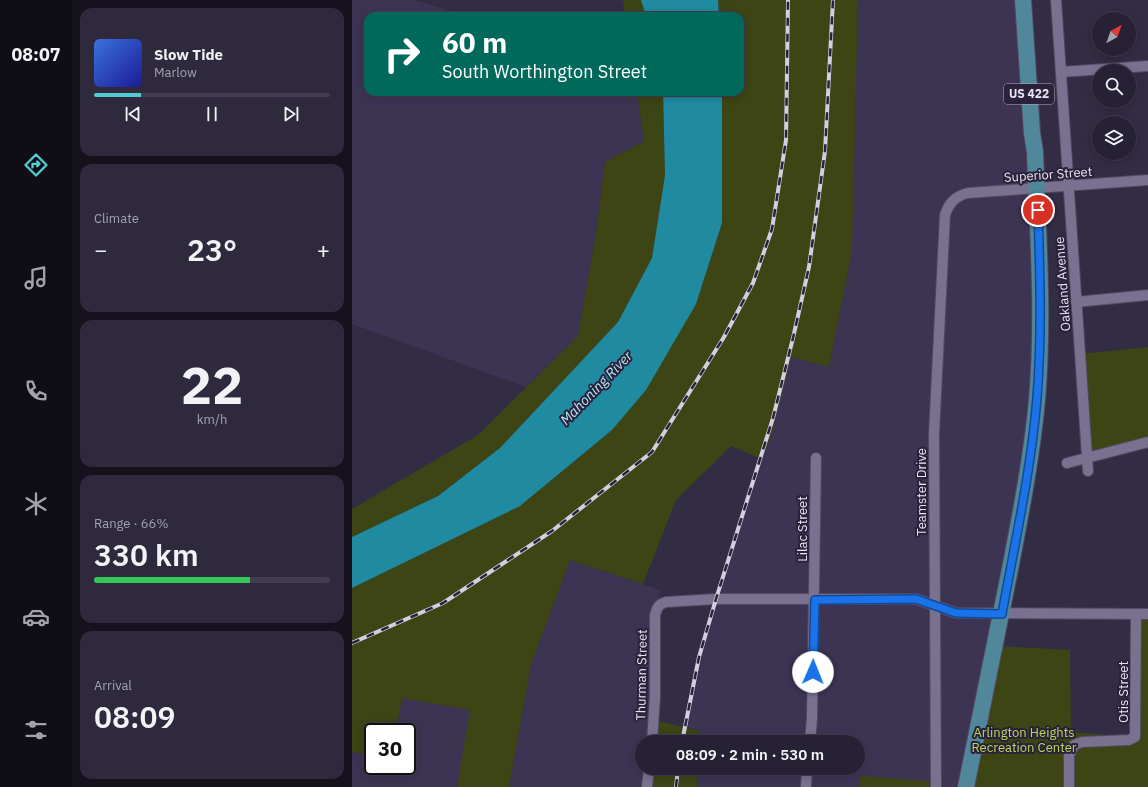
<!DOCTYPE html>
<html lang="en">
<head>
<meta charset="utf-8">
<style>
	body { margin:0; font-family:"IBM Plex Sans",sans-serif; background:#2e293c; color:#f1f3f6; height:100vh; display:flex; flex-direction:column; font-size:15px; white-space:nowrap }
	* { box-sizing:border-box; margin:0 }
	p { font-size:13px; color:#a4a3ac }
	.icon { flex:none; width:22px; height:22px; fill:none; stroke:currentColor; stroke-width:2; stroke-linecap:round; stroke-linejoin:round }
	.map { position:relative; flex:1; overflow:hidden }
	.sheet { display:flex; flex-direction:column; gap:8px; padding:8px; background:#15121d; width:280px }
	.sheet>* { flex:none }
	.hud { position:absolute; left:12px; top:12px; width:380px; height:84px; border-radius:12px; box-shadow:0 2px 10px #0003,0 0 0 1px #423e4f; background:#00695c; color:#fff; overflow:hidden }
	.needle { width:26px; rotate:40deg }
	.tools { position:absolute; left:740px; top:12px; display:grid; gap:8px }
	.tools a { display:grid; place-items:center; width:44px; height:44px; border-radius:50%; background:#262134; box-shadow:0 2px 10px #0003,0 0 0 1px #423e4f; font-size:20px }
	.speed { position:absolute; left:12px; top:723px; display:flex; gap:8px; font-size:20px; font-weight:700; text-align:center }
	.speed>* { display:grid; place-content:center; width:52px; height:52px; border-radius:50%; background:#262134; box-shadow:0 2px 10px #0003,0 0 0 1px #423e4f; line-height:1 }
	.speed .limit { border:2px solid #111; border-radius:6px; background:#fff; color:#111 }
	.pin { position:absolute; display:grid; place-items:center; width:34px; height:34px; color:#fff; margin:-17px; border:2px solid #fff; border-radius:50%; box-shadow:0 1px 4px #0007 }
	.me { position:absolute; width:44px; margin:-22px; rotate:1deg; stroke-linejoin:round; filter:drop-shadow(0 0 3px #0008) }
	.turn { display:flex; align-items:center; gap:14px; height:84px; padding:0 12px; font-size:18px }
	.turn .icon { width:52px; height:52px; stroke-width:2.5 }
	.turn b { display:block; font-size:28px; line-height:34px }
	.big { font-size:30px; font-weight:600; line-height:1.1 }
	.sheet .card { flex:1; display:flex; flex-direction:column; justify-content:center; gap:6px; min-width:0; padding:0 14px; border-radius:12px; background:#2e293c }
	.sheet .dial { align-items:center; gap:0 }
	.dial b { font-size:52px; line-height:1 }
	.song { display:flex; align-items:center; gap:12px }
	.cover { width:48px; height:48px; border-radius:6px; background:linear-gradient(135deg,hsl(220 70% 55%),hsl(240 70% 35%)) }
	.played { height:4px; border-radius:2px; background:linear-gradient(90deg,#51ccd3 20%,#423e4f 20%) }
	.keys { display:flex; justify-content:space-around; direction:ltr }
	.heat { display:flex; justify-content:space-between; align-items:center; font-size:22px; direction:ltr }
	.charge { height:6px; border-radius:3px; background:linear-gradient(90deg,#34c759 66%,#423e4f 0) }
	.trip { position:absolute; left:283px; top:735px; width:230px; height:40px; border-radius:20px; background:#262134; box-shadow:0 2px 10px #0003,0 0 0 1px #423e4f; font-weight:600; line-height:40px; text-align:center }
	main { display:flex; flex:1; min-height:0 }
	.tab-bar { display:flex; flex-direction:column; width:72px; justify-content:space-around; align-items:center; background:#0f0d15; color:#a4a3ac }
	.tab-bar .icon { width:28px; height:28px }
	.tab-bar .on { color:#51ccd3 }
	.tab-bar b { font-size:18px; color:#f1f3f6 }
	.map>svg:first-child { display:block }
	.built { fill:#3d3454 }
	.green { fill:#3d4515 }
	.water { fill:#208ba0 }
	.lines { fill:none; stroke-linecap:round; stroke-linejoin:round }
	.minor-casing { stroke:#504a60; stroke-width:12 }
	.primary-casing { stroke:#504a60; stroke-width:18 }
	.minor { stroke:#79718f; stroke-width:10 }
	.primary { stroke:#51879a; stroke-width:16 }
	.rail-casing { stroke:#d3cfe1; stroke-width:4 }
	.rail { stroke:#29223a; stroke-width:2.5; stroke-dasharray:8; stroke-linecap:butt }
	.route-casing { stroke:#114b97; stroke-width:10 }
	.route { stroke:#1a73e8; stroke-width:7 }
	.labels { text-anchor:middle; stroke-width:4; stroke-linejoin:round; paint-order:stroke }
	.shield { fill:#29223a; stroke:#afaabd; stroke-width:1 }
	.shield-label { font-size:12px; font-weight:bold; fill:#e8e4f5 }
	.street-label { font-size:13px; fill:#e8e4f5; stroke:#29223a }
	.park-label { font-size:13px; fill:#bfd55a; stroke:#29223a }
	.water-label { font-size:14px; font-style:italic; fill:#b2e9f8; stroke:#29223a }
</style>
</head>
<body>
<main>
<nav class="tab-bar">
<b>08:07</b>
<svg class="icon on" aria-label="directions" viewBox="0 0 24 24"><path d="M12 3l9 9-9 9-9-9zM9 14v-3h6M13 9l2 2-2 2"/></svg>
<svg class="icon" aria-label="music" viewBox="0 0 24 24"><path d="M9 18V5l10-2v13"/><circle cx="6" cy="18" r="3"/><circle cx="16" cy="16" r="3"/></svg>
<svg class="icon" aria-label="phone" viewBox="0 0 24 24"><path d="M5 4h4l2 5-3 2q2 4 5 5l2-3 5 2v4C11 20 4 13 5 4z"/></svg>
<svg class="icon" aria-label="climate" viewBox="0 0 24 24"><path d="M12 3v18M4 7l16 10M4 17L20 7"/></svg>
<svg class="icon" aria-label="car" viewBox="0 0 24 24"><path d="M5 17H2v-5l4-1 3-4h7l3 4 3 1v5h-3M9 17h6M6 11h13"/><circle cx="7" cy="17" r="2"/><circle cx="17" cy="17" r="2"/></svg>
<svg class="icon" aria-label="filters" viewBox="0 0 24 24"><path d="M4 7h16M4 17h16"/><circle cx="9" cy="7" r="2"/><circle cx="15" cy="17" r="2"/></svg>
</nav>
<section class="sheet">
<div class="card">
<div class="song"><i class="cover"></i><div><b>Slow Tide</b><p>Marlow</p></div></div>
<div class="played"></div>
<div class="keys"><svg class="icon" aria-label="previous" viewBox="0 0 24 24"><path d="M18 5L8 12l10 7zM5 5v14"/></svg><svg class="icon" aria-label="pause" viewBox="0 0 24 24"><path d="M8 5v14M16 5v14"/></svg><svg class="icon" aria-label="next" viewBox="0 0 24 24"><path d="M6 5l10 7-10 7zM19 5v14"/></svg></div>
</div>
<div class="card"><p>Climate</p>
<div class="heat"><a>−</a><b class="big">23°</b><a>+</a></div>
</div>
<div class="card dial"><b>22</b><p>km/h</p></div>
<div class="card"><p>Range · 66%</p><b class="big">330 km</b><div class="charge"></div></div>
<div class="card"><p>Arrival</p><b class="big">08:09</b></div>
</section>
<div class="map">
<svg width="796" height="787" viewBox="0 0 796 787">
	<rect width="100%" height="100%" fill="#332c45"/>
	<path class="built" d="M0,0H61L119,16H16V92H285L292,141L253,162L244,233L226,336L174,387L0,324Z
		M506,0H671L688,354L614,787H584L507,776V787H345L346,768H506V742H347V731L332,726L346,664L363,599L392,509L420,433L439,357L477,367L500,251Z
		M218,560L308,590L305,608L300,742H290V768H297L295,787H157L179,665Z
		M50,698L119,710L105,787H0V752L21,755V766H55V732H44Z"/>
	<path class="green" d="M271,0H289L294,16H273Z
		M366,0H506L500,251L477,367L439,357L420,433L410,459L379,446L324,500L291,584L218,560L179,665L157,787H105L118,710L50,698L44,732H21V755L0,752V588L168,506L260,430L344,304L370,223V92H388V16H367Z
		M285,92H311L313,175L300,258L266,322L148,448L86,496L0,537V509L126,435L226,336L244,233L253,162L292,141Z
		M796,347V442L735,458L728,354Z
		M784,614H796V787H614L643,646L718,650L719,732L782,737Z
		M302,720L347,731V742H300Z
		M297,768H346L345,787H295Z
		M507,776L584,782V787H507Z"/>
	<path class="water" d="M289,0H366L367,16H294Z
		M311,92H370V223L344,304L294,390L260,430L168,506L0,588V537L86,496L148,448L266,322L300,258L313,175Z"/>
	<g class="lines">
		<g class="minor-casing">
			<path id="minor" d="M704,0L736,471
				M709,72L796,66
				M724,302L796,295
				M715,463L796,442
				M300,742L303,696V615C305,607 307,604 314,602L364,599H564L604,613L796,614
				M458,742L460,718L464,458
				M295,787L297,768
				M454,787L455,768
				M584,787L582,434L593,215C597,202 604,196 616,193L796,180
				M717,787V755L722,745L730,742L777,740L783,737L784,614"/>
		</g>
		<g class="primary-casing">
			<path id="primary" d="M614,787C629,711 645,635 660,559C670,506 680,454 685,400C692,317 686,235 683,152L680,133L671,0"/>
		</g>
		<use href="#minor" class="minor"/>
		<use href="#primary" class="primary"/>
		<g class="rail-casing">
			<path id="rail" d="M0,643L91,603L200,531L300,452L372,337L401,283L420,229L434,140L436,0
				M330,742L347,657L364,599L421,418L441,338L457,267L473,151L481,0
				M324,787L326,768"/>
		</g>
		<use href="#rail" class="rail"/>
	</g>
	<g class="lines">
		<g class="route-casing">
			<path id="route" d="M461,672L463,600L564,599L604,613L650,614C663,542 679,471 685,398C690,335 688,273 686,210"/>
		</g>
		<use href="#route" class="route"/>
	</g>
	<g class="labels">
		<rect class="shield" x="652" y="84" width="50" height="20" rx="3"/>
		<g class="shield-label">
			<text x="677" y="98">US 422</text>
		</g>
		<g class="street-label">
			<text transform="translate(696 174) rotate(-4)" y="5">Superior Street</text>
			<text transform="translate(710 284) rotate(-94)" y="5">Oakland Avenue</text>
			<text transform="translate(569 492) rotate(-90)" y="5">Teamster Drive</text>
			<text transform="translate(450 529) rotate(-90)" y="5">Lilac Street</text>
			<text transform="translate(289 675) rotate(-89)" y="5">Thurman Street</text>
			<text transform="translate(771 692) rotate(-90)" y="5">Otis Street</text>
		</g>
		<g class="park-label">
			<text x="672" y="737">Arlington Heights<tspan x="672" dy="15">Recreation Center</tspan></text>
		</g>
		<g class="water-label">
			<text transform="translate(244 388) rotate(-46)" y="5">Mahoning River</text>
		</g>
	</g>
</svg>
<div class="tools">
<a><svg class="needle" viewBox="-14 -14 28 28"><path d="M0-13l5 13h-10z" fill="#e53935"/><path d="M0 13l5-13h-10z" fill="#a4a3ac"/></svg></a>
<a><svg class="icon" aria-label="search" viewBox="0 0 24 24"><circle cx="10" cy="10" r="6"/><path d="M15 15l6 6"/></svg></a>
<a><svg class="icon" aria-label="layers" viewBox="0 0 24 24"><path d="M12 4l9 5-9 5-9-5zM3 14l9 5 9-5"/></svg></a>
</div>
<div class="speed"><div class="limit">30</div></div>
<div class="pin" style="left:686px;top:210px;background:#d93025"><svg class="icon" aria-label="arrive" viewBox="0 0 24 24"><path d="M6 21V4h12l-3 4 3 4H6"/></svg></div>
<svg class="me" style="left:461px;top:672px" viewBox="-20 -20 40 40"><circle r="19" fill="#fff"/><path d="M0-13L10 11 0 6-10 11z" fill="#1a73e8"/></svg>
<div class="trip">08:09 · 2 min · 530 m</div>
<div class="hud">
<div class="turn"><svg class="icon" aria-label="right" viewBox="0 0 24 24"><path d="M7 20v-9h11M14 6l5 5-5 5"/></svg><div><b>60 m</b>South Worthington Street</div></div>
</div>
</div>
</main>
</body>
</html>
